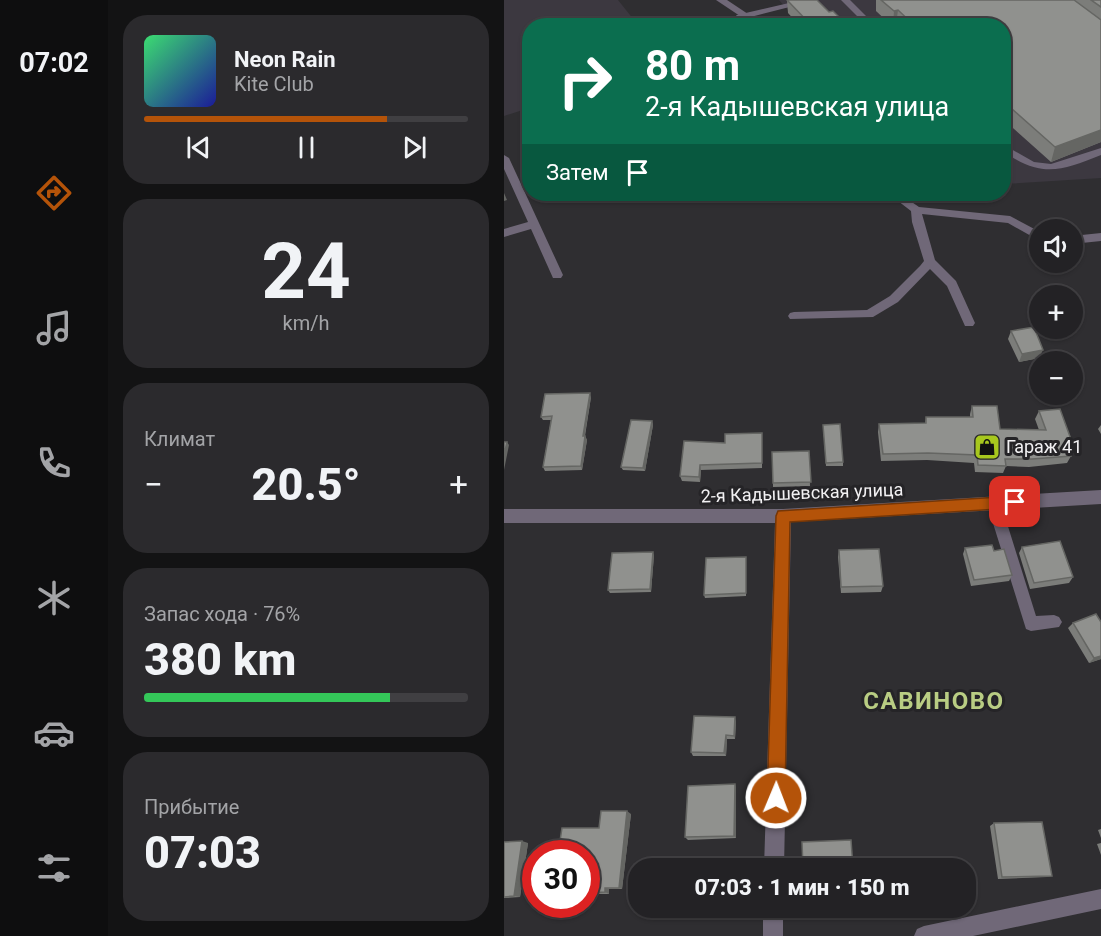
<!DOCTYPE html>
<html lang="ru">
<head>
<meta charset="utf-8">
<style>
	body { margin:0; font-family:Roboto,sans-serif; background:#2b2a2d; color:#f1f3f6; height:100vh; display:flex; flex-direction:column; font-size:22px; white-space:nowrap }
	* { box-sizing:border-box; margin:0 }
	p { font-size:20px; color:#a3a4a7 }
	.icon { flex:none; width:33px; height:33px; fill:none; stroke:currentColor; stroke-width:2; stroke-linecap:round; stroke-linejoin:round }
	.map { position:relative; flex:1; overflow:hidden }
	.sheet { display:flex; flex-direction:column; gap:15px; padding:15px; background:#131314; width:396px }
	.sheet>* { flex:none }
	.top-card { position:absolute; left:18px; top:18px; width:489px; height:183px; border-radius:24px; box-shadow:0 2px 4px #0004,0 0 0 2px #403f42; background:#0b6e4f; color:#fff; overflow:hidden }
	.controls { position:absolute; left:525px; top:219px; display:grid; gap:12px }
	.controls a { display:grid; place-items:center; width:54px; height:54px; border-radius:50%; background:#232225; box-shadow:0 2px 4px #0004,0 0 0 2px #403f42; font-size:30px }
	.speed { position:absolute; left:18px; top:840px; display:flex; gap:12px; font-size:30px; font-weight:700; text-align:center }
	.speed>* { display:grid; place-content:center; width:78px; height:78px; border-radius:50%; background:#232225; box-shadow:0 2px 4px #0004,0 0 0 2px #403f42; line-height:1 }
	.speed .limit { border:9px solid #d22; background:#fff; color:#111 }
	.pin { position:absolute; display:grid; place-items:center; width:51px; height:51px; color:#fff; margin:-26px; border-radius:12px; box-shadow:0 3px 9px #0006 }
	.me { position:absolute; width:66px; margin:-33px; rotate:1deg; stroke-linejoin:round; filter:drop-shadow(0 0 4px #0008) }
	.turn { display:flex; align-items:center; gap:21px; height:126px; padding:0 24px; font-size:27px }
	.turn .icon { width:78px; height:78px; stroke-width:2.5 }
	.turn b { display:block; font-size:42px; line-height:51px }
	.then { display:flex; align-items:center; height:57px; padding:0 24px; background:#0003; gap:12px; font-size:22px }
	.big { font-size:45px; font-weight:800; line-height:1.1 }
	.sheet .card { flex:1; display:flex; flex-direction:column; justify-content:center; gap:9px; min-width:0; padding:0 21px; border-radius:24px; background:#2b2a2d }
	.sheet .dial { align-items:center; gap:0 }
	.dial b { font-size:78px; line-height:1 }
	.song { display:flex; align-items:center; gap:18px }
	.cover { width:72px; height:72px; border-radius:9px; background:linear-gradient(135deg,hsl(140 70% 55%),hsl(240 70% 35%)) }
	.played { height:6px; border-radius:3px; background:linear-gradient(90deg,#b45309 75%,#403f42 75%) }
	.keys { display:flex; justify-content:space-around; direction:ltr }
	.heat { display:flex; justify-content:space-between; align-items:center; font-size:33px; direction:ltr }
	.charge { height:9px; border-radius:4px; background:linear-gradient(90deg,#34c759 76%,#403f42 0) }
	.trip { position:absolute; left:124px; top:858px; width:348px; height:60px; border-radius:24px; background:#232225; box-shadow:0 2px 4px #0004,0 0 0 2px #403f42; font-weight:800; line-height:60px; text-align:center }
	main { display:flex; flex:1; min-height:0 }
	.menu { display:flex; flex-direction:column; width:108px; justify-content:space-around; align-items:center; background:#0e0e0f; color:#a3a4a7 }
	.menu .icon { width:42px; height:42px }
	.menu .active { color:#b45309 }
	.menu b { font-size:27px; color:#f1f3f6 }
	.map>svg:first-child { display:block }
	.built { fill:#3c3840 }
	.lines { fill:none; stroke-linecap:round; stroke-linejoin:round }
	.service { fill:#706878; fill-rule:evenodd }
	.minor { fill:#706878; fill-rule:evenodd }
	.wall { fill:#7c7d7a }
	.shaded-wall { fill:#656663 }
	.building { fill:#90918e; stroke:#656663; stroke-width:1.5 }
	.route { fill:#b45309; stroke:#753606; stroke-width:1.5 }
	.labels { text-anchor:middle; stroke-width:6; stroke-linejoin:round; paint-order:stroke }
	.poi-label { font-size:18px; fill:#f2f1f3; stroke:#252427; text-anchor:start }
	.street-label { font-size:18px; fill:#f2f1f3; stroke:#252427 }
	.district-label { font-size:24px; font-weight:bold; letter-spacing:1.5px; fill:#b9cd83; stroke:#252427 }
</style>
</head>
<body>
<main>
<nav class="menu">
<b>07:02</b>
<svg class="icon active" aria-label="directions" viewBox="0 0 24 24"><path d="M12 3l9 9-9 9-9-9zM9 14v-3h6M13 9l2 2-2 2"/></svg>
<svg class="icon" aria-label="music" viewBox="0 0 24 24"><path d="M9 18V5l10-2v13"/><circle cx="6" cy="18" r="3"/><circle cx="16" cy="16" r="3"/></svg>
<svg class="icon" aria-label="phone" viewBox="0 0 24 24"><path d="M5 4h4l2 5-3 2q2 4 5 5l2-3 5 2v4C11 20 4 13 5 4z"/></svg>
<svg class="icon" aria-label="climate" viewBox="0 0 24 24"><path d="M12 3v18M4 7l16 10M4 17L20 7"/></svg>
<svg class="icon" aria-label="car" viewBox="0 0 24 24"><path d="M5 17H2v-5l4-1 3-4h7l3 4 3 1v5h-3M9 17h6M6 11h13"/><circle cx="7" cy="17" r="2"/><circle cx="17" cy="17" r="2"/></svg>
<svg class="icon" aria-label="filters" viewBox="0 0 24 24"><path d="M4 7h16M4 17h16"/><circle cx="9" cy="7" r="2"/><circle cx="15" cy="17" r="2"/></svg>
</nav>
<section class="sheet">
<div class="card">
<div class="song"><i class="cover"></i><div><b>Neon Rain</b><p>Kite Club</p></div></div>
<div class="played"></div>
<div class="keys"><svg class="icon" aria-label="previous" viewBox="0 0 24 24"><path d="M18 5L8 12l10 7zM5 5v14"/></svg><svg class="icon" aria-label="pause" viewBox="0 0 24 24"><path d="M8 5v14M16 5v14"/></svg><svg class="icon" aria-label="next" viewBox="0 0 24 24"><path d="M6 5l10 7-10 7zM19 5v14"/></svg></div>
</div>
<div class="card dial"><b>24</b><p>km/h</p></div>
<div class="card"><p>Климат</p>
<div class="heat"><a>−</a><b class="big">20.5°</b><a>+</a></div>
</div>
<div class="card"><p>Запас хода · 76%</p><b class="big">380 km</b><div class="charge"></div></div>
<div class="card"><p>Прибытие</p><b class="big">07:03</b></div>
</section>
<div class="map">
<svg width="597" height="936" viewBox="0 0 597 936">
	<rect width="100%" height="100%" fill="#2f2e31"/>
	<path class="built" d="M0,0H114L134,25L26,26L25,108L0,116Z
		M275,0H597V178L500,184V26L276,25L293,20Z"/>
	<g class="lines">
		<path class="service" d="M298,0H313L239,19L232,26H224L223,23L233,15Z
			M337,0H346L372,26H363Z
			M500,145L530,162L547,164L597,148V155C557,171 538,178 500,152Z
			M0,155L5,158L59,275L57,278H49L27,229L0,237V229L24,222L0,169Z
			M385,194H396L415,207L506,216L536,232V241L504,223L418,214L431,260L452,281L471,323L469,326H461L443,286L426,269L394,302L369,317L286,319L284,316L286,313L290,312L363,310L386,296L416,266L420,261L408,222L407,211Z
			M597,233V241L568,244V236Z
			M490,498L495,500L497,504L532,616L550,615L555,617L558,622L555,627L527,631L522,629L483,504L485,500Z"/>
		<path class="minor" d="M212,0H223L247,16L239,18Z
			M597,490V504L287,522L280,868H260L271,523H0V509H279Z
			M597,889V909L469,936H410L413,929L420,926Z
			M259,908H279V936H259Z"/>
	</g>
	<path class="wall" d="M283,0L325,12L344,26H296L284,13Z
		M372,0H597V142L547,162L500,120V26H388L372,11Z
		M507,331L535,358L515,362L504,339Z
		M87,397L81,436L83,440L78,470L41,471L39,467L47,420H39L37,417Z
		M468,406L496,429L535,430L531,419L535,411L569,445L565,452L567,456L563,463L525,467L502,466L499,473L471,472L470,463L423,460L377,461L374,432L375,424L421,423L422,417H466V414Z
		M148,421L149,425L141,471L119,470L117,467Z
		M319,425L339,462V466H322Z
		M597,425V434L594,429Z
		M258,433V468L197,470L196,482L178,481L176,476L221,443Z
		M305,451L306,486L269,487V483Z
		M518,547L569,577L565,583L526,589L515,553Z
		M461,548L490,551L508,575L505,581L467,586L459,554Z
		M335,550L379,586L377,592L337,593L334,557Z
		M150,555L147,592L106,593L104,590Z
		M242,557V596L201,598L200,595Z
		M569,623L597,659L585,663L564,628Z
		M232,721L231,739H223L222,756H189L187,752Z
		M231,784L232,788V838L184,840L181,837Z
		M127,814L118,889H105V894H82V854L95,828Z
		M490,823L548,876L543,877L494,879L486,826Z
		M597,829V838L594,830Z
		M0,842L24,843L16,897L0,898Z
		M597,843V855L593,844Z"/>
	<path class="shaded-wall" d="M394,10L392,25L389,26L390,11Z
		M597,130V142L547,162L551,147Z
		M0,193L3,200L0,201Z
		M539,350L535,358L515,362L518,354Z
		M86,393L87,397L80,440L79,436Z
		M148,421L149,425L141,471L139,468Z
		M81,436L83,440L78,470L77,466Z
		M3,442L5,445L0,470V455Z
		M196,465L197,470L196,482L195,477Z
		M149,552L150,555L147,592L146,589Z
		M597,656V659L585,663L590,658Z
		M231,717L232,721L231,739L230,736Z
		M222,735L223,739L222,756L220,753Z
		M231,784L232,788V838L230,836Z
		M123,811L127,814L118,889L115,888Z
		M18,841L24,843L16,897L10,896Z
		M101,888L105,889V894L101,892Z"/>
	<path class="building" d="M283,0H313L325,12L329,11L344,26H308Z
		M377,0H570L597,20V130L551,147L500,102V26H411L394,10L390,11Z
		M587,0H597V7Z
		M530,327L539,350L518,354L507,331Z
		M86,393L79,436H81L77,466L39,467L48,416L37,417L41,394Z
		M468,406H493L496,429L542,430L535,411L556,409L569,445L563,446L567,456L528,459H501L502,466L474,465L473,455L424,453L379,454L375,424L422,423V417H469Z
		M127,420L148,421L139,468L117,467Z
		M336,424L339,462L322,463L319,425Z
		M258,433V463L196,465L195,477L176,476L180,441L221,443V434Z
		M0,442H3L0,455Z
		M305,451L307,482L269,483L268,452Z
		M556,541L569,577L530,583L518,547Z
		M488,545L490,551L500,549L508,575L470,580L461,548Z
		M375,549L379,586L337,587L335,550Z
		M149,552L146,589L104,590L108,553Z
		M242,557V593L200,595L202,558Z
		M592,614L597,622V656L590,658L569,623Z
		M190,716L231,717L230,736L222,735L220,753L187,752Z
		M231,784L230,836L181,837L184,786Z
		M97,811H123L115,888H101V892L82,893V854H54L58,828H95Z
		M538,822L548,876L498,877L490,823Z
		M347,840L349,868H299L298,842Z
		M18,841L10,896L0,897V842Z"/>
	<path class="route" d="M511,496L516,498L518,502L516,507L511,508L286,522L281,798L278,804L272,807L266,804L263,798L272,516L274,511Z"/>
	<defs>
		<g id="shop-square" transform="scale(1.35)"><rect x="-9" y="-9" width="18" height="18" rx="4" fill="#a7c71e" stroke="#252427"/><path d="M-5-2.5h2.3a2.7 3.5 0 0 1 5.4 0H5L5.5 6h-11ZM-1.5-2.5h3a1.5 2.3 0 0 0-3 0Z" fill="#111"/></g>
	</defs>
	<g fill-rule="evenodd">
		<use href="#shop-square" x="483" y="447"/>
	</g>
	<g class="labels">
		<g class="poi-label">
			<text x="502" y="453">Гараж 41</text>
		</g>
		<g class="street-label">
			<text transform="translate(298 493) rotate(-2)" y="6">2-я Кадышевская улица</text>
		</g>
		<g class="district-label">
			<text x="430" y="709">САВИНОВО</text>
		</g>
	</g>
</svg>
<div class="controls">
<a><svg class="icon" aria-label="sound" viewBox="0 0 24 24"><path d="M4 9h4l5-4v14l-5-4H4zM17 9q2 3 0 6"/></svg></a>
<a>+</a>
<a>−</a>
</div>
<div class="speed"><div class="limit">30</div></div>
<div class="pin" style="left:511px;top:502px;background:#d93025"><svg class="icon" aria-label="arrive" viewBox="0 0 24 24"><path d="M6 21V4h12l-3 4 3 4H6"/></svg></div>
<svg class="me" style="left:272px;top:798px" viewBox="-20 -20 40 40"><circle r="17" fill="#b45309" stroke="#fff" stroke-width="3"/><path d="M0-11L8 9 0 5-8 9z" fill="#fff"/></svg>
<div class="trip">07:03 · 1 мин · 150 m</div>
<div class="top-card">
<div class="turn"><svg class="icon" aria-label="right" viewBox="0 0 24 24"><path d="M7 20v-9h11M14 6l5 5-5 5"/></svg><div><b>80 m</b>2-я Кадышевская улица</div></div>
<div class="then">Затем<svg class="icon" aria-label="arrive" viewBox="0 0 24 24"><path d="M6 21V4h12l-3 4 3 4H6"/></svg></div>
</div>
</div>
</main>
</body>
</html>
